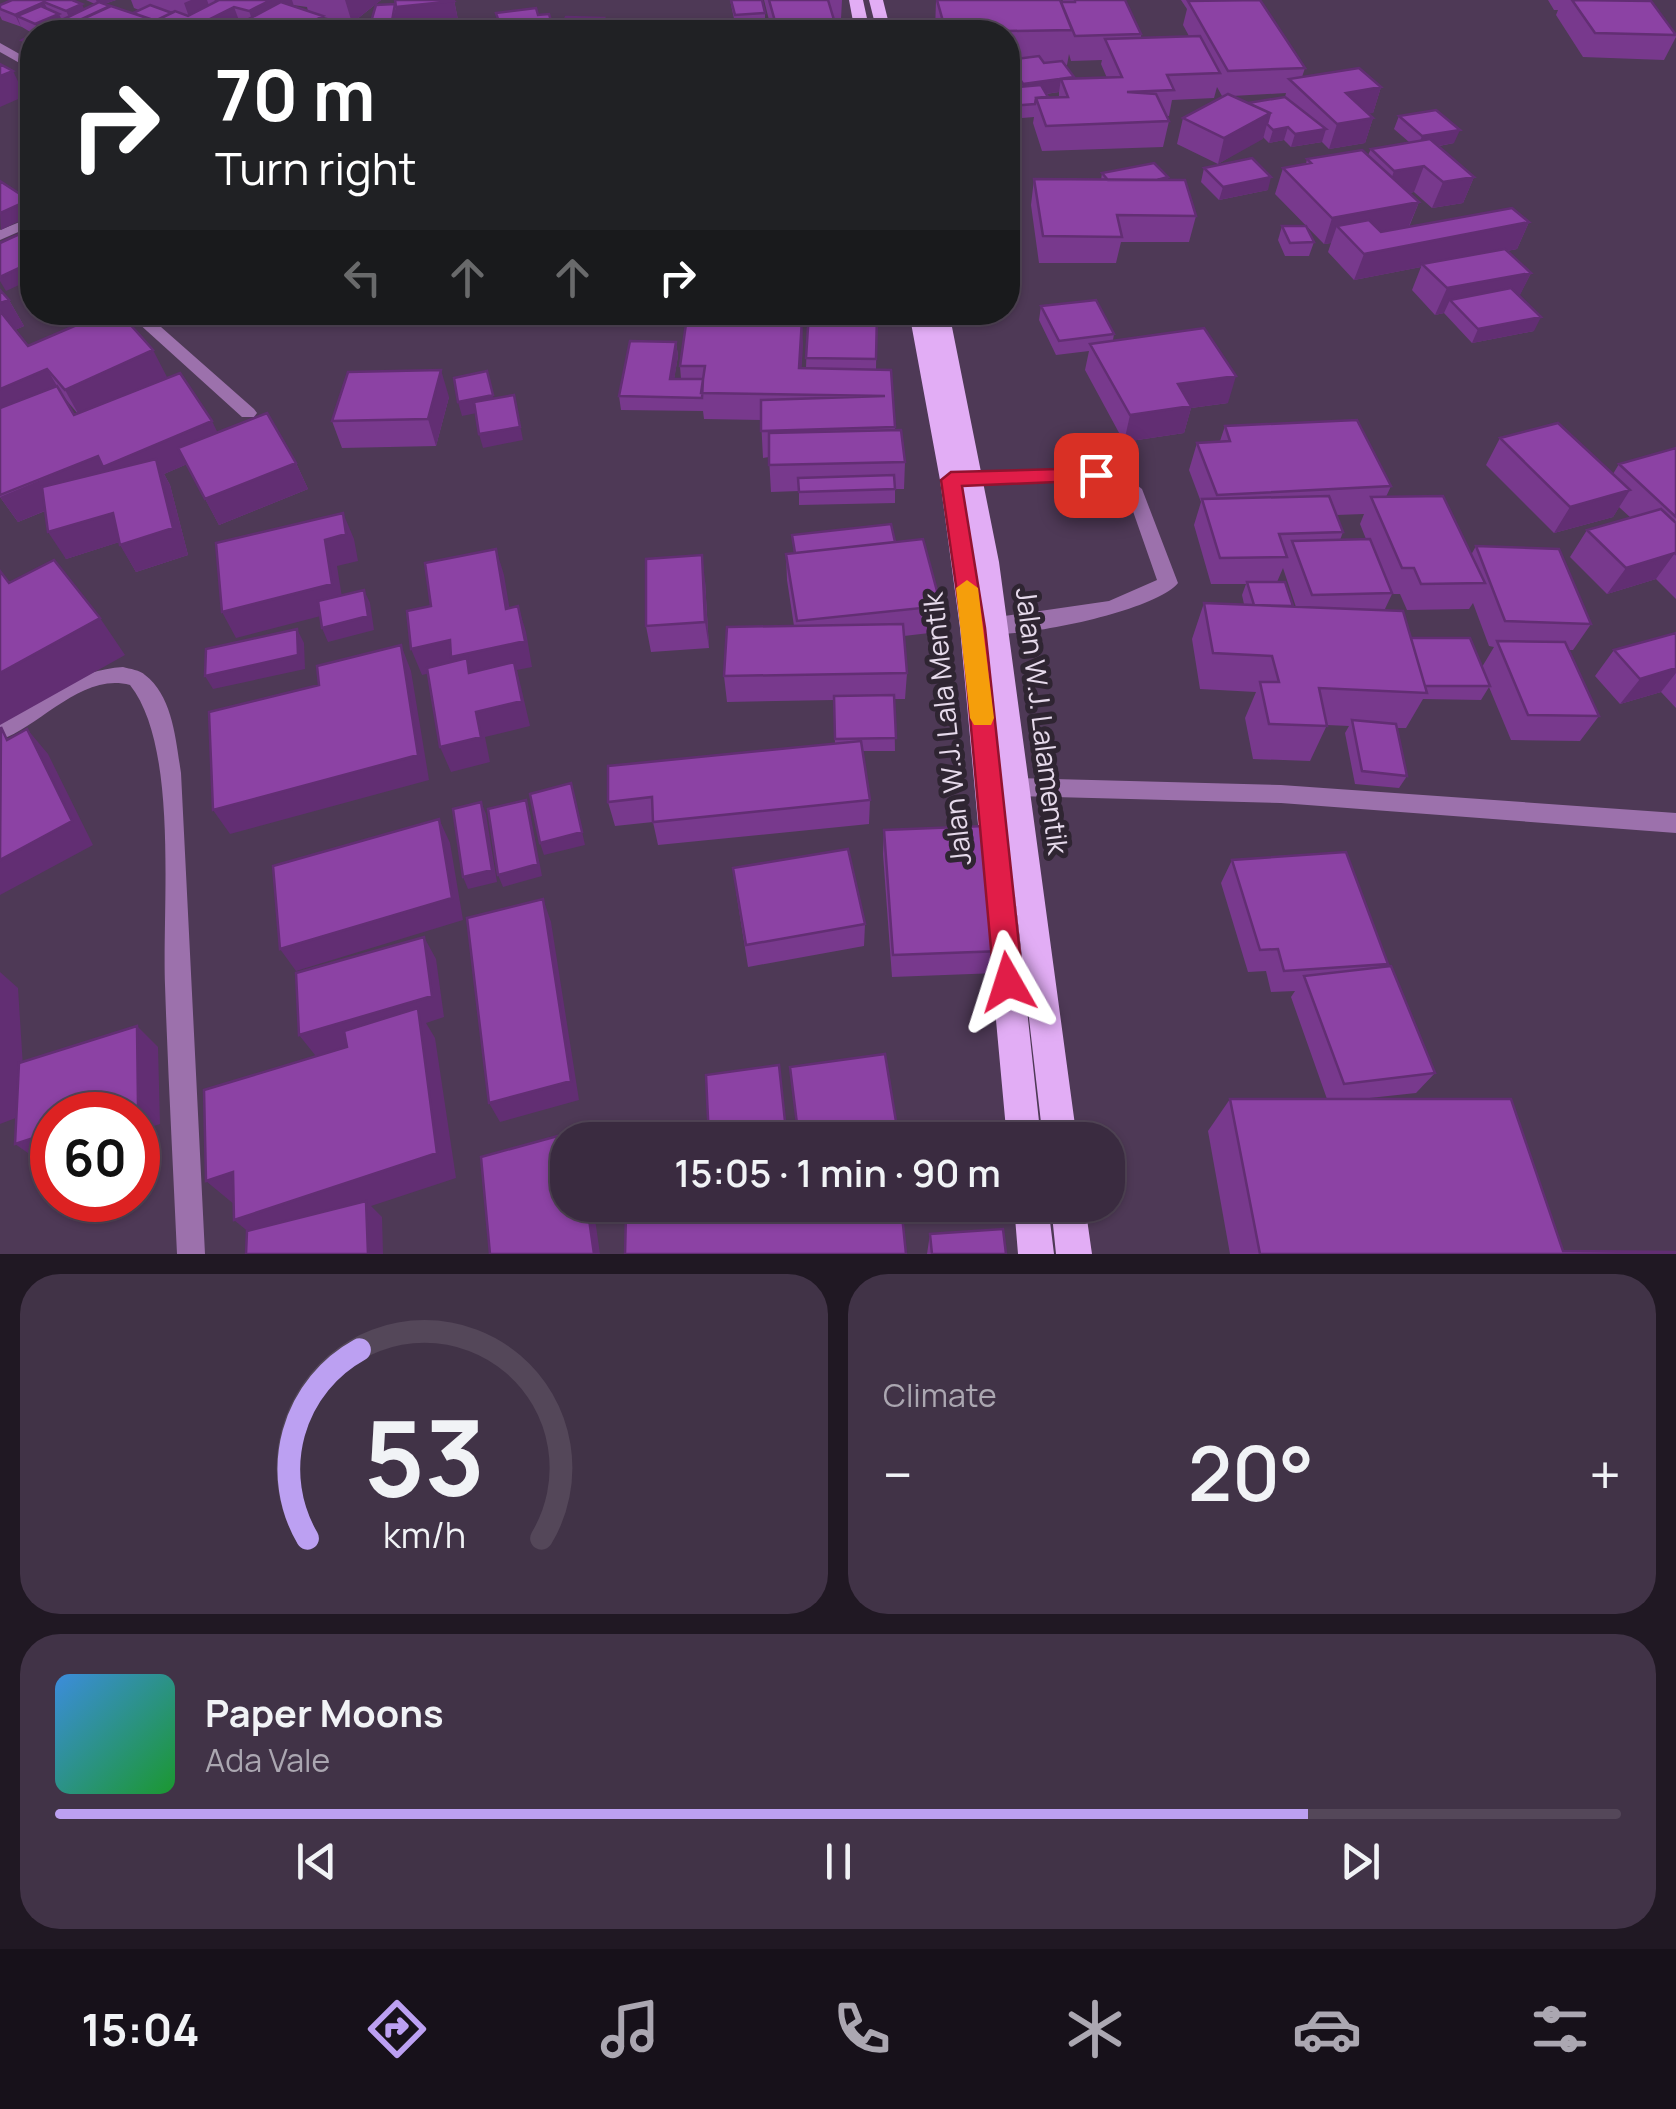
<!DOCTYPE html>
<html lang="en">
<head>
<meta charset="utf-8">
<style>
	body { margin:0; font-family:Manrope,sans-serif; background:#413347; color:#f1f3f6; height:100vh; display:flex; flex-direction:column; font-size:38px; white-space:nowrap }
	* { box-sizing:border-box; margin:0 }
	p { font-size:32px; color:#aba7b1 }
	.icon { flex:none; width:55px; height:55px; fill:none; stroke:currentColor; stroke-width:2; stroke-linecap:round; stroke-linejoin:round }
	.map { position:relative; height:1254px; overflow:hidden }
	.drawer { display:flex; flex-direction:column; gap:20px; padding:20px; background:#201823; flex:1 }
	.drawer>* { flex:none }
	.banner { position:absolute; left:20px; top:20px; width:1000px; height:305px; border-radius:40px; box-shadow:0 2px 8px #0004,0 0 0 2px #544759; background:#202124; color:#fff; overflow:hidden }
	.speed { position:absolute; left:30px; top:1092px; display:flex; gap:20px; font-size:50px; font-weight:700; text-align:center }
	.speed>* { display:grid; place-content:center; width:130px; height:130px; border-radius:50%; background:#3a2b40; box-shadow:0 2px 8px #0004,0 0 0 2px #544759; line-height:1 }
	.speed .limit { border:15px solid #d22; background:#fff; color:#111 }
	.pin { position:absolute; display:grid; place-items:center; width:85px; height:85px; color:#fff; margin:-42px; border-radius:20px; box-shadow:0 5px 15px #0006 }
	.me { position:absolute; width:110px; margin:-55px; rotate:354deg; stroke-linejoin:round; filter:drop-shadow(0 0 8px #0008) }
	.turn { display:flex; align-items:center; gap:35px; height:210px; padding:0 30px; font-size:45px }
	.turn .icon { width:130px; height:130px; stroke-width:2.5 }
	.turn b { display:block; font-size:70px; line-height:85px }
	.lanes { display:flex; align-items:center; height:95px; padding:0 30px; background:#0003; justify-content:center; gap:50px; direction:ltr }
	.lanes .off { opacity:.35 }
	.big { font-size:75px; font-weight:600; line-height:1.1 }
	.drawer .card { flex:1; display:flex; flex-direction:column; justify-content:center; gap:15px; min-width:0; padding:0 35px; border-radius:40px; background:#413347 }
	.drawer .dial { align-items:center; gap:0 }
	.dial svg { height:260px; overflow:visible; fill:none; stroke:#544759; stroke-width:7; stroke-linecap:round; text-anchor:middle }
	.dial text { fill:#f1f3f6; stroke:none }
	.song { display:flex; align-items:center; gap:30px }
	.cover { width:120px; height:120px; border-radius:15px; background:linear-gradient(135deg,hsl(210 70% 55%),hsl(130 70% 35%)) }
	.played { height:10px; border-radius:5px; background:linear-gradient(90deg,#bca0f2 80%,#544759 80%) }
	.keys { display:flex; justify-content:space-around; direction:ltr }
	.heat { display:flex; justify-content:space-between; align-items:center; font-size:55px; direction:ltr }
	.drawer .tiles { flex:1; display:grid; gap:20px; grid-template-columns:1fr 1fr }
	.card:last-child { grid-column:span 2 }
	.trip { position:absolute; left:550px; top:1122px; width:575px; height:100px; border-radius:40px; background:#3a2b40; box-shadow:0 2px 8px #0004,0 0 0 2px #544759; font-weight:600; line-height:100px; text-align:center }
	.tabs { display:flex; height:160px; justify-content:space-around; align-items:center; background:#17111a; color:#aba7b1 }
	.tabs .icon { width:70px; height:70px }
	.tabs .on { color:#bca0f2 }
	.tabs b { font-size:45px; color:#f1f3f6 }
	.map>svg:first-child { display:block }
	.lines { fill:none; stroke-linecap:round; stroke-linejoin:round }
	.service { fill:#9c71ac; fill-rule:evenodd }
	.minor { fill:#9c71ac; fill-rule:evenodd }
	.primary { fill:#e2adf5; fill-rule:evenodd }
	.wall { fill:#78398d; fill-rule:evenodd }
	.shaded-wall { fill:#622e73 }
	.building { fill:#8c42a4; stroke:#622e73; stroke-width:2.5 }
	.route { fill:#e11d48; stroke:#92132f; stroke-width:2.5 }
	.slow { fill:#f59e0b }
	.labels { text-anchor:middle; stroke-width:10; stroke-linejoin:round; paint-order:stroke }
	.street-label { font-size:28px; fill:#e6daeb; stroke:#2f2532 }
</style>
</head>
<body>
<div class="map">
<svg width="1676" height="1254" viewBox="0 0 1676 1254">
	<rect width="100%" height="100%" fill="#4e3956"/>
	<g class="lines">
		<path class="service" d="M1096,469L1124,475L1142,489L1178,583C1157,611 1010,642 977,632L974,627L977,622L984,619L1109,601L1157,580L1128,497L1113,484L1096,481L958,486L949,480L958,474Z"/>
		<path class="minor" d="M0,43L32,61V70L0,52Z
			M32,217V226L0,240V230Z
			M126,312H144L254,409L257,413L254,417H242Z
			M123,667C130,669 140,670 145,675C173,696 176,742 181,773L205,1254H177C173,1165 168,1075 165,985C162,906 179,747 130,685C82,672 41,726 0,740V720C38,696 77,670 123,667Z
			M1016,778L1281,785L1676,813V833L1281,803L1016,796L1008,794L1005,787L1008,780Z"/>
		<path class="primary" d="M849,0H863L870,32H855Z
			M869,0H883L891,32H877Z
			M909,312H929L931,323L929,312H949L999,562L1077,1140H1043L1014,888L1041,1140H1007L960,628L940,480Z
			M1014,1205H1048L1054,1254H1018Z
			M1051,1205H1085L1092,1254H1056Z"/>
	</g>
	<path class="wall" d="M72,0L84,10L95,4L86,0H116L104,4L133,13L139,10L134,8L131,0H381L352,23L323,17L328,32L32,33L22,27L2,20L0,16V5ZM293,5L307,7L308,11L294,6Z
		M395,0H454L459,25L402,32L399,20L396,32H374L371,22L395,4Z
		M730,0H762L765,13V26L736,28Z
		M764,0H842L841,19H834L837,32H772Z
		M936,0L1061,3L1063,0H1125L1141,34V38L1189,36L1183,25L1187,9L1181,0H1260L1305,68L1302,77L1381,87L1373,113H1369L1373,118L1365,143L1329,149L1322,142L1291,147L1284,140L1269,143L1263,137L1218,164L1177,144L1183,118L1224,96H1222L1217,87L1214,98L1172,100L1169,116H1166L1169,121L1163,147L1042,151L1033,123L1034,117L1008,119V80H1010L1008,76V32H935ZM1069,54L1071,61L1102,60L1101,64L1107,78L1074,79L1065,65H1067ZM1059,92V97H1048L1046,94ZM1286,93L1285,97L1248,103L1232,96Z
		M1548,0H1639L1676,34V37L1664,60L1583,57L1556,15L1558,10H1554Z
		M32,35V54L28,52L22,40Z
		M1399,116L1454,143L1439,146L1474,177L1463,203L1432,208L1414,192L1409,193L1419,202L1409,227L1529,222L1517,249L1507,251L1531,273L1519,296L1534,331L1472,343L1444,313L1435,315L1412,290L1421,267L1354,280L1328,252L1331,243L1324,244L1275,194L1283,168L1306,164L1307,159L1368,155L1371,149L1409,142L1394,129Z
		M1204,168L1268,190L1219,200L1201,182Z
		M1102,173L1168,177L1167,180L1196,216L1189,242H1121L1116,263H1039L1031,205L1034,179L1101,180Z
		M1282,226L1314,242L1309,256H1285L1278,240Z
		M0,290L9,300L24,326L15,330L28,346L167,377L146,387L217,432L296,463L308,489L219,525L187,464L164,474L170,485L188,555L136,572L119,542L66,559L45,511L18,522L0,497ZM63,396L78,414L74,415Z
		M1041,306L1114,334L1113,340L1228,403L1191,408L1184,433L1124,442L1085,370L1089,351L1056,355L1039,320Z
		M749,312H877L876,370H891L895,430L905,462L904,489H895V503L799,505V491L771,492L769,457L763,458L761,420L704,419L703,411L621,410L619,396L676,342L678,356L674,379H681L680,366L802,319L801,368H806L808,314L750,318Z
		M449,397L436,446L342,448L332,421Z
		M1225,426L1391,486L1386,497L1471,555L1476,546L1591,624L1573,650H1569L1599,716L1580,741L1511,740L1489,687L1481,700L1423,699L1406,728H1397L1407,776L1399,788L1355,784L1345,733L1349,726L1327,725L1310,761L1253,759L1245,718L1256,692L1200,689L1192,639L1204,603L1244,604L1242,595L1246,584H1211L1194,525L1201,502L1189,470L1197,443L1220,441ZM1364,514L1360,524L1366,539L1340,540L1343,532L1336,515ZM1283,568L1296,607L1293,606L1277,582ZM1392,594H1400L1407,610L1469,609L1473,603L1489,646L1494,647L1482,667L1411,638L1384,611Z
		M1500,438L1613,474L1619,464L1676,448V599L1656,579L1607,594L1570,557L1587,530L1631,518L1619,507L1613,517L1554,533L1486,465Z
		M792,535L895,542L941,606L938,632L904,636L907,673L905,699H894L895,751H863L870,800L869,824L658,845L653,822L615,826L608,802L835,744L834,700L727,702L724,676L794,626L787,580L786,554L794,553Z
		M705,581L709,648L651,652L646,626Z
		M1676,633V708L1661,692L1620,704L1595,676L1614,650Z
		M884,830L1002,951L998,973L892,977L883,854Z
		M1232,860L1388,964L1385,967L1435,1073L1416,1093L1360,1099L1563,1251L1676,1254H1230L1208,1131L1230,1099H1327L1291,997L1295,991L1271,992L1266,971L1248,972L1221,883Z
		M736,891L865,924L864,946L748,967Z
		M715,1205H742L716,1208Z
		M930,1234L1006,1254H927Z"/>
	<path class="shaded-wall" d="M96,0H116L98,6Z
		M191,0H207L213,17L234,7L243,31L193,28L184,3Z
		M271,0H292L297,15L255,28L249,11Z
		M345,0H381L352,23Z
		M454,0L459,25L402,32L399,20L395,32L392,21L397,4V7Z
		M44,2L50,14L17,16L21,27L15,15Z
		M82,4L87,16L72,23L66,11Z
		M59,14L65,27L39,32L35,24Z
		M323,16L328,32H292Z
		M604,18L606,32H598Z
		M13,71L25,96L0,107V76Z
		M1061,79L1059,92L1022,97L1023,84Z
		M1381,87L1373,113L1338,119L1346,93Z
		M1270,113L1263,139L1218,164L1224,138Z
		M1373,118L1365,143L1329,149L1337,124Z
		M1288,127L1284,140L1269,143L1273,130Z
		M1326,129L1322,142L1291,147L1295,134Z
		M1460,130L1454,143L1417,150L1422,136Z
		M1424,166L1414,192L1385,197L1394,171Z
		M1271,177L1268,190L1219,200L1223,187Z
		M1474,177L1463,203L1432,208L1443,182Z
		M29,200L32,206V215L1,230L0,213Z
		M1419,202L1408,228L1350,239L1337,226L1331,243L1324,244L1332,218Z
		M1529,222L1517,249L1425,267L1422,264L1421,267L1354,280L1364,254Z
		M32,262V279L6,291L0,281V277Z
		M1531,273L1518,299L1450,300L1444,313L1435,315L1447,288Z
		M9,300L24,326L0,337V303Z
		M1541,317L1534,331L1472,343L1478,329Z
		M802,319L803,346L800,395L799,368Z
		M676,342L678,356L672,393L670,379Z
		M153,350L167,377L80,417L65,390Z
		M47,369L73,413L89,442L0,423V389Z
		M441,370L449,397L436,446L428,419Z
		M487,371L496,409L462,416L458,402Z
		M1236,376L1228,403L1191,408L1184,433L1124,442L1130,415L1178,384Z
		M514,395L523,440L483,448L479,434Z
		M212,421L225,448L164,474L170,485L188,555L136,572L120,545L112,483L18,522L0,497L98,456Z
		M296,463L308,489L219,525L205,499Z
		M1630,490L1613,517L1554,533L1570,507Z
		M113,513L129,539L66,559L48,532Z
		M343,513L354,539L358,561L337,566L344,610L236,638L222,612L325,540Z
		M496,549L504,575L514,635L506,609Z
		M1675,553L1656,579L1607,594L1626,568Z
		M702,555L705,581L709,648L705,622Z
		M364,590L370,603L374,630L328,642L322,628Z
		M518,606L526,632L532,667L517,670L530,726L485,737L490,762L451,772L440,747L476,712L475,680L455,667L422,675L411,649Z
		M100,618L125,655L0,725V673Z
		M297,629L304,643L305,669L213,689L205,676Z
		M401,645L411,671L429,780L230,834L213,810Z
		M1676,668V673L1661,692L1620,704L1640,679Z
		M27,729L48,754L93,845L0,895V860Z
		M571,783L585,845L544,855L540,843Z
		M526,800L530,813L542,876L503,887L498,875Z
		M481,802L486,814L497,882L468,889L463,877Z
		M439,819L450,843L463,920L296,971L280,949Z
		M543,899L551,922L579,1100L500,1122L489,1103Z
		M424,937L436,959L444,1017L426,1023L435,1038L456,1178L371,1206L382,1217L383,1254H368L262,1243L234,1220L315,1055L299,1035Z
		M0,972L18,988L26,1114L0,1124Z
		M137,1026L158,1047L160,1124L138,1131V1115H107Z
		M52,1132V1158L41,1162L15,1144Z
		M233,1172L235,1205L206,1181Z
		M587,1205H593L600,1254H594Z"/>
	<path class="building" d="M12,0H72L82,4L66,11L44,2L15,15L0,9V5Z
		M215,0H271L249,11L234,7L204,22L228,30L281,2L323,16L292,32H54L111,6L153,20L132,32L175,11L188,16L217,1Z
		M395,0H453L454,1L396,7Z
		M731,0H762L765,13L735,15Z
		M769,0H828L837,30L778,32Z
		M937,0H1060L1072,30L946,32Z
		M1075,0H1125L1141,34L1075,36L1061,2H1075Z
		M1260,0L1305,68L1228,71L1188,1Z
		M1572,0L1651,1L1676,35L1595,33Z
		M99,2L110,6L54,32H37Z
		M395,4L392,21L371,22L376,5Z
		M150,5L172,13L153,22V20L133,13Z
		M41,6L59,14L35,24L17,16Z
		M536,8L538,15L549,14L554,32H478L476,22L498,19L496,13Z
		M566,17L604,18L598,32H559Z
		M237,19L244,22L228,30L220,28Z
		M32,35V44L22,40Z
		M1200,36L1220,73L1167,75L1174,90L1127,92L1156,94L1169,121L1046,126L1036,98L1068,97L1061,79L1122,77L1105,39Z
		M1039,56L1044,63L1062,61L1074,77L1023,84L1008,60Z
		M0,64L13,71L0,76Z
		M1359,68L1381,87L1346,93L1373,118L1337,124L1289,79Z
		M1016,79L1019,87L1041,85L1048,97L1036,98L1035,104L1008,106V80Z
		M1228,94L1270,113L1224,138L1183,118Z
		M1285,97L1326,129L1295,134L1288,127L1273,130L1267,124L1270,113L1248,103Z
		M1436,110L1460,130L1422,136L1399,116Z
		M1430,139L1474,177L1443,182L1424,166L1394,171L1371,149Z
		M1362,150L1419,202L1332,218L1283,168L1311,163L1307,159Z
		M1252,158L1271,177L1223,187L1204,168Z
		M1154,163L1168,177L1157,180H1108L1102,173Z
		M1034,179L1185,180L1196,216L1117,215L1122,237L1043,236Z
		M0,181L29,200L0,213Z
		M1512,208L1529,222L1364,254L1337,226L1369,220L1381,232Z
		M1282,226H1306L1314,242L1290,243Z
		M26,231L32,237V262L0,277V243Z
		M1505,249L1531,273L1447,288L1422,264Z
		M1511,288L1541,317L1478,329L1450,300Z
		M0,290L9,300L0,303Z
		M1096,300L1114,334L1059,341L1041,306Z
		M0,311L28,346L107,312H119L153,350L65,390L47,369L0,389Z
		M809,312H877L876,359L806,358Z
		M687,317L802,319L799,368L891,370L895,427L761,431V400L885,396L701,393L705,366H680Z
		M1204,328L1236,376L1178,384L1191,406L1130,415L1090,344Z
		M630,341L676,342L670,379H703L702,398L619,396Z
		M441,370L428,419L332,421L348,372Z
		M487,371L493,395L458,402L454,378Z
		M180,373L212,421L103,467L98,456L0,495V408L57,386L74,415Z
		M514,395L520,427L479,434L474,402Z
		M267,413L296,463L205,499L178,448Z
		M1357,420L1391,486L1217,495L1197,443L1230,441L1225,426Z
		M1558,423L1630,490L1570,507L1500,438Z
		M901,430L905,462L769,465V433Z
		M1676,448V517L1619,464Z
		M156,459L173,528L120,545L113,513L48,532L42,487Z
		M894,475L895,489L799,492L798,478Z
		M1329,496L1343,532L1279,534L1287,557L1220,558L1202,499Z
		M1443,496L1485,583L1421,584L1414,568H1402L1371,497Z
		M1661,509L1676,523V554L1675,553L1626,568L1587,530Z
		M343,513L346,534L325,540L332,584L222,612L216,543Z
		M891,524L895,542L795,553L792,535Z
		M923,539L941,606L797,621L786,554Z
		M1370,539L1392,593L1312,595L1292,541Z
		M1476,546L1559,549L1591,624L1505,621Z
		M496,549L506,609L518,606L525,641L451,657L450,640L411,649L407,611L431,606L425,563Z
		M702,555L705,622L646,626V559Z
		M54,560L100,618L0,673V571L9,583Z
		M1247,582H1285L1293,606L1254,605Z
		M364,590L368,616L322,628L318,601Z
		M1204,603L1403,611L1427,693L1319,688L1327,726L1269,724L1260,682H1279L1272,656L1213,653Z
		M903,624L907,673L724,676L727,627Z
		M297,629L298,655L205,676L206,649Z
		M1676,633V668L1640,679L1614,650Z
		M1411,638H1470L1490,686H1425Z
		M1497,641L1565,642L1599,716L1528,715Z
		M401,645L418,755L213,810L209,712L319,685L317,666Z
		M467,658L469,673L514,662L522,701L476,712L481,737L440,747L427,668Z
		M894,695L896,738L835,739L834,696Z
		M1352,720L1396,724L1407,776L1362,771Z
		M1,727L7,740L27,729L72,821L0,860Z
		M861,741L870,800L653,822L652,797L608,802V766Z
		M571,783L582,832L540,843L530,794Z
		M526,800L538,864L498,875L488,809Z
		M481,802L492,870L463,877L453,809Z
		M439,819L452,898L280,949L273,866Z
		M985,826L1002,951L893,955L884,830Z
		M848,849L865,924L746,945L733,868Z
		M1346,852L1388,964L1284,971L1278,949L1260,950L1232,860Z
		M543,899L571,1081L489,1103L467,918Z
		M424,937L432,996L299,1035L296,973Z
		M1391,966L1435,1073L1344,1084L1304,976Z
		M418,1008L437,1153L234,1220L233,1172L206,1181L204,1090L347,1047L344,1031Z
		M137,1026L138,1105L107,1115H52V1132L15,1144L19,1063Z
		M885,1054L899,1140H799L790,1067Z
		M779,1065L787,1140H709L706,1075Z
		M1230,1099H1511L1563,1251L1676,1252V1254H1260Z
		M576,1131L577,1140H568V1205H587L594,1254H490L481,1157Z
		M366,1201L368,1254H246L247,1231Z
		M804,1205H901L906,1254H625L626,1215Z
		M1003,1229L1006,1254H932L930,1234Z"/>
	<path class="route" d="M1096,468L1106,475L1103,480L962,486L985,628L1023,982L1018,992L1008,996L999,992L994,982L962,628L941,480L951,472Z"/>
	<path class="slow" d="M967,580L978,588L994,718L991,725H974L970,718L956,588Z"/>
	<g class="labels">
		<g class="street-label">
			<text transform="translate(1042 721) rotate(83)" y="10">Jalan W.J. Lalamentik</text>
			<text transform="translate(947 729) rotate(-96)" y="10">Jalan W.J. Lala Mentik</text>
		</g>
	</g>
</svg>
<div class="speed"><div class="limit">60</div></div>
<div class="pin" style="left:1096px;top:475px;background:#d93025"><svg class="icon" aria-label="arrive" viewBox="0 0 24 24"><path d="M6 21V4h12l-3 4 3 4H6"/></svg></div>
<svg class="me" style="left:1008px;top:982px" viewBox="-20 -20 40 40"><path d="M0-17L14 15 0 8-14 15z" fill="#e11d48" stroke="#fff" stroke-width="4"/></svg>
<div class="trip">15:05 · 1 min · 90 m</div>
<div class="banner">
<div class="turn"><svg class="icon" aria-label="right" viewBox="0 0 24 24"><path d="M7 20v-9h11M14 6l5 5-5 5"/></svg><div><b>70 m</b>Turn right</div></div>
<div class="lanes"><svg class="icon off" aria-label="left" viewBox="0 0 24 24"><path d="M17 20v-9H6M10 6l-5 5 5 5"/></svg><svg class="icon off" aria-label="ahead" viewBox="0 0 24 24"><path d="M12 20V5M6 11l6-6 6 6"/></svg><svg class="icon off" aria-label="ahead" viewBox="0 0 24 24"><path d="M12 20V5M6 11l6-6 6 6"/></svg><svg class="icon" aria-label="right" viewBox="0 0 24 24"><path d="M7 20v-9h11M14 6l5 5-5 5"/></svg></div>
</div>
</div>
<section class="drawer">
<div class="tiles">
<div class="card dial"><svg viewBox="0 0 100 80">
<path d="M14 69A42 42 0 1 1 86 69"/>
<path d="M14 69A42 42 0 0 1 30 11" stroke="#bca0f2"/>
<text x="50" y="56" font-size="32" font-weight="700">53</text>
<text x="50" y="72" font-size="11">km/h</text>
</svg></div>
<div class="card"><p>Climate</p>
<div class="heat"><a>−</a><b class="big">20°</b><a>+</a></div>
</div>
<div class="card">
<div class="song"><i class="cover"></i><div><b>Paper Moons</b><p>Ada Vale</p></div></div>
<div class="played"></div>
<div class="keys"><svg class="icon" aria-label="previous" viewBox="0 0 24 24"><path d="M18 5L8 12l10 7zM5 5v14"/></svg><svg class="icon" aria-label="pause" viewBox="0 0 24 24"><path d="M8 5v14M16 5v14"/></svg><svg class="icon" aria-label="next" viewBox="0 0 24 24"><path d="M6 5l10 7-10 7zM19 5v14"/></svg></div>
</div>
</div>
</section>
<nav class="tabs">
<b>15:04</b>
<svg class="icon on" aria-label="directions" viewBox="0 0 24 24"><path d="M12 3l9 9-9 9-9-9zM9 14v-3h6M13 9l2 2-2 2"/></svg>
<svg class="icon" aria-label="music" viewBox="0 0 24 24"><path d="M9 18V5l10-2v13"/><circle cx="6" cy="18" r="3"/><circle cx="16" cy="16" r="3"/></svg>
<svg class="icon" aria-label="phone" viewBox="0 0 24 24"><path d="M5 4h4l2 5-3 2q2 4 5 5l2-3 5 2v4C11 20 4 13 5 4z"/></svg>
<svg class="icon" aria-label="climate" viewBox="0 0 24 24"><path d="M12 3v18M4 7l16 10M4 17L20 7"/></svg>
<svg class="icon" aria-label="car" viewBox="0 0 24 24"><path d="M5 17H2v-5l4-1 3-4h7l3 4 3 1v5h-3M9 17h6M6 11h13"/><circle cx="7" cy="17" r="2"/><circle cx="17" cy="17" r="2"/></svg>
<svg class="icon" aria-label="filters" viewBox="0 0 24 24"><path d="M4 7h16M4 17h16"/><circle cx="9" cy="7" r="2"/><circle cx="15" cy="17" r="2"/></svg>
</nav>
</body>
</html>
